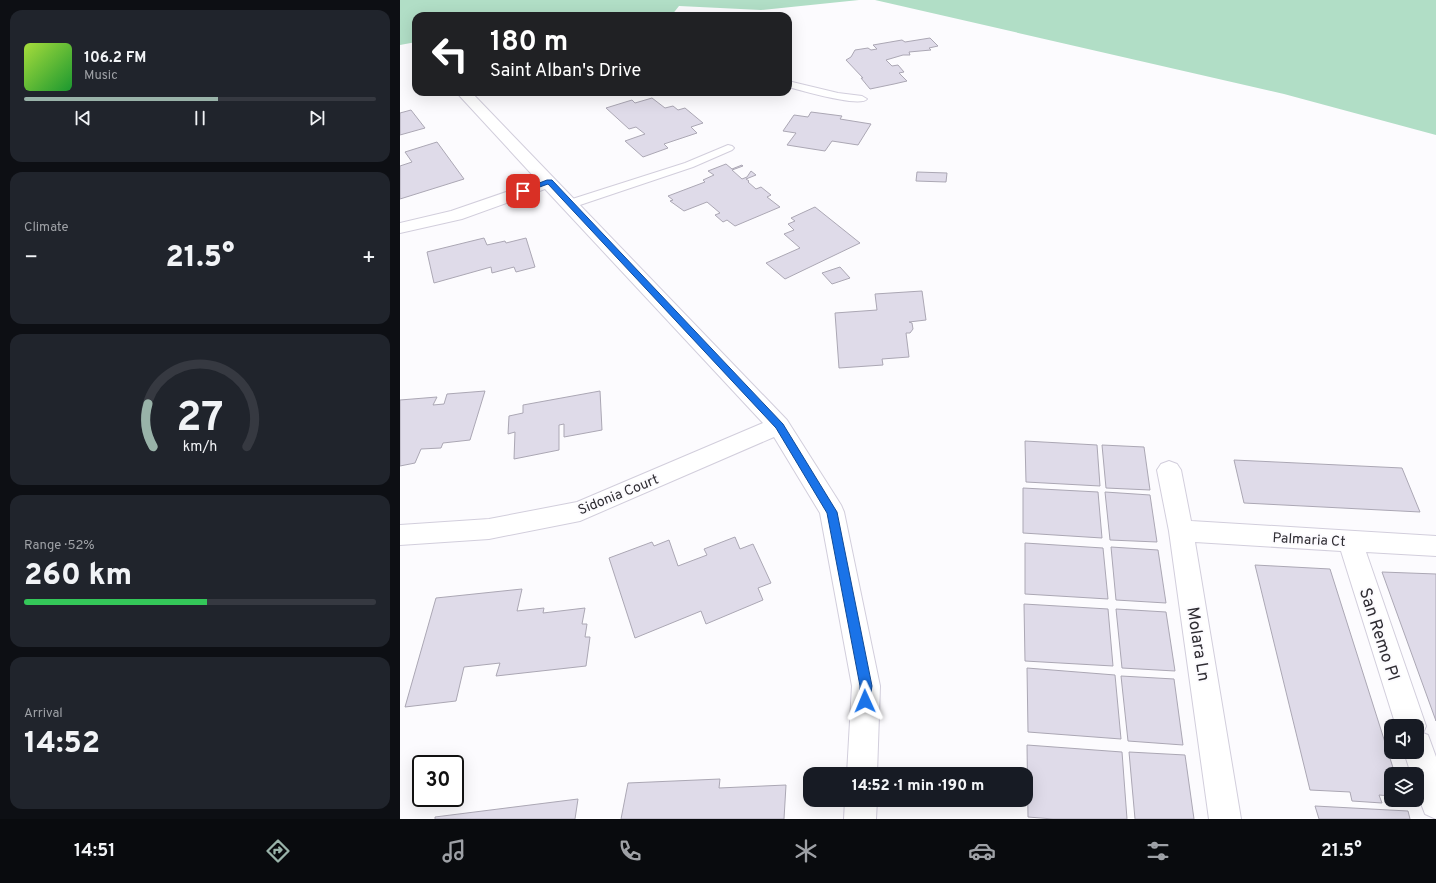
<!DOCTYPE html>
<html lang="en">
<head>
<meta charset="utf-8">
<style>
	body { margin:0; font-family:Overpass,sans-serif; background:#20242c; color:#f1f3f6; height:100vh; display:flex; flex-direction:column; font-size:15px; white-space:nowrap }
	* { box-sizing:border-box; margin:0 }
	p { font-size:13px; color:#9ea1a6 }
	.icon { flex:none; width:22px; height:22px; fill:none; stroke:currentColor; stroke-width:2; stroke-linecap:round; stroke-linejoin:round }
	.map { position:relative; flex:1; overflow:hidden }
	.details { display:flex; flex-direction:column; gap:10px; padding:10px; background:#0d0f14; width:400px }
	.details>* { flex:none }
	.banner { position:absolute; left:12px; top:12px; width:380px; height:84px; border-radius:12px; box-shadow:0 4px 16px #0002; background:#202124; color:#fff; overflow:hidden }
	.fabs { position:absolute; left:984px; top:719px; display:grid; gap:8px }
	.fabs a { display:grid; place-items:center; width:40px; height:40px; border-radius:8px; background:#171b24; box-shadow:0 4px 16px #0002; font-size:20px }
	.speed { position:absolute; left:12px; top:755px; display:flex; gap:8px; font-size:20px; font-weight:700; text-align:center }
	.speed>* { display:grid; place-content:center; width:52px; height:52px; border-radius:50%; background:#171b24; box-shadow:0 4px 16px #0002; line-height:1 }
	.speed .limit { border:2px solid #111; border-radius:6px; background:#fff; color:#111 }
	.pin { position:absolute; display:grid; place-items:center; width:34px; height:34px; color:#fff; margin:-17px; border-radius:8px; box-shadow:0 2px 6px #0006 }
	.me { position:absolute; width:44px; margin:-22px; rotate:359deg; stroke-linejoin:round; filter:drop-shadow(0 0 3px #0008) }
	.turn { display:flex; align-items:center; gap:14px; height:84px; padding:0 12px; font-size:18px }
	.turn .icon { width:52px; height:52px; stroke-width:2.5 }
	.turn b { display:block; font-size:28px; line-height:34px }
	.big { font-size:30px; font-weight:800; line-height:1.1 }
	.details .tile { flex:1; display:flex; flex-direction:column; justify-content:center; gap:6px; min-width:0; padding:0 14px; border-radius:12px; background:#20242c }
	.details .dial { align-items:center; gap:0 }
	.dial svg { height:104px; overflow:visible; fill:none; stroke:#363941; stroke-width:7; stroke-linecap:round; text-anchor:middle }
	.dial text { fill:#f1f3f6; stroke:none }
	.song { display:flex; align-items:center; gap:12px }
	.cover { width:48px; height:48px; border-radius:6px; background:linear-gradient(135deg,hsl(80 70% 55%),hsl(130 70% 35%)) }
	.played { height:4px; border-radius:2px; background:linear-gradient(90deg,#99b3a9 55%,#363941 55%) }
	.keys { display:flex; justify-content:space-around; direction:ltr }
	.heat { display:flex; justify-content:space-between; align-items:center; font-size:22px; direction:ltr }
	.charge { height:6px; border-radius:3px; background:linear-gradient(90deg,#34c759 52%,#363941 0) }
	.trip { position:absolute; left:403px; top:767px; width:230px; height:40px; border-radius:12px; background:#171b24; box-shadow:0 4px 16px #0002; font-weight:800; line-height:40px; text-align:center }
	.tabs { display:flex; height:64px; justify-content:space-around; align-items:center; background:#090b0e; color:#9ea1a6 }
	.tabs .icon { width:28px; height:28px }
	.tabs .on { color:#99b3a9 }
	.tabs b { font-size:18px; color:#f1f3f6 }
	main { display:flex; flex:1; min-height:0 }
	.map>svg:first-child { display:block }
	.green { fill:#b1dec6 }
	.building { fill:#dfdbe9; stroke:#aba7b4 }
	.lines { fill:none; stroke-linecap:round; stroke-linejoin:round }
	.service-casing { stroke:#d2cedc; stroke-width:2 }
	.minor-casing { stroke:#d2cedc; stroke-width:2 }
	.service { fill:#fff; fill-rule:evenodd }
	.minor { fill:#fff; fill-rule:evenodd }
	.route { fill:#1a73e8; stroke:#114b97 }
	.labels { text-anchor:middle; stroke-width:4; stroke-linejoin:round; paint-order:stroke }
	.street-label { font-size:14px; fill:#2f2d33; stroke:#fcfbfe }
	.near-street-label { font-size:17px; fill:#2f2d33; stroke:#fcfbfe }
</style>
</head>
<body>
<main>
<section class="details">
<div class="tile">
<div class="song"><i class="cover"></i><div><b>106.2 FM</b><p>Music</p></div></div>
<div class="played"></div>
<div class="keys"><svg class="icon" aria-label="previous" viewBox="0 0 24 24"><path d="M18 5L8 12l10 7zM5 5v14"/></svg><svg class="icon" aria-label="pause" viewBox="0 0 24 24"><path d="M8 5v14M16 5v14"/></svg><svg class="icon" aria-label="next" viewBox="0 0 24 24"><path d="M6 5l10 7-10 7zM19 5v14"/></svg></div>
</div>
<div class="tile"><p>Climate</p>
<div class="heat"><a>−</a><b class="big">21.5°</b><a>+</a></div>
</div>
<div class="tile dial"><svg viewBox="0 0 100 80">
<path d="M14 69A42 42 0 1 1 86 69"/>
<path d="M14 69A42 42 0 0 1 10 36" stroke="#99b3a9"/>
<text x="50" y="56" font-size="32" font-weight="700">27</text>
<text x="50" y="72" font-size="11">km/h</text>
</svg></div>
<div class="tile"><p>Range · 52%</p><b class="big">260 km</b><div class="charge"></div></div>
<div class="tile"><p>Arrival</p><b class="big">14:52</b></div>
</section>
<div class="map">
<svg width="1036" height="819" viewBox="0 0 1036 819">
	<rect width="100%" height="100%" fill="#fcfbfe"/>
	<path class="green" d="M0,0H459L361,10L279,6L271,16H16V42L0,45Z
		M475,0H1036V135L884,94Z"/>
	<path class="building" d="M530,38L538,46L529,48L531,50L509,52L510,55H503L486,60L492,66L498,65L504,72L499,73L507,81L494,84L470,89L461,78H463L446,60L451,57L455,50L468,48L471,50L477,49L473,45L502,40L505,42Z
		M252,98L265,108L273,106L278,110L285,108L303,123L291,127L297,133L264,144L268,148L243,157L225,141L245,134L236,127L229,129L206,108L232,100L235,103Z
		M11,110L25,128L0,135V113Z
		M411,112L442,116L440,119L471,124L458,145L432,141L425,151L387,145L396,133L383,131L394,115L408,117Z
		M37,142L64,179L0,199V166L12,162L5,152Z
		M326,164L332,169L342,165L343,166L332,170L342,179L347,177L351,171L356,175L346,179L349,181L348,182L356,189L361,187L371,195L367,197L380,207L335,226L327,220L323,222L315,215L320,213L307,202L284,211L270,201L273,200L268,196L305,182L303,180L314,175L308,171Z
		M517,172L547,173L546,182L516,181Z
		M415,207L460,243L385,279L366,263L400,248L384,234L394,230L388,224L395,221L391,218Z
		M84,238L87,245L105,241L106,243L126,238L135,267L116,272L114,267L92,273L91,267L34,283L27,252Z
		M440,267L450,278L432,284L422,273Z
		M522,291L526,320L509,322L512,323L513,329L510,333H506L509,357L482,359L483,365L439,368L435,313L477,310L475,294Z
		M85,391L70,440L43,443L41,448L21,449L15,463L0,466V400L37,397L33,405L44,404L47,394Z
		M200,391L202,430L164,437V424L159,425V450L114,459L115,432L108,434L109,416L123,413V405Z
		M625,441L697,445L700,486L626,482Z
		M702,445L744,447L750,490L706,488Z
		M834,460L1002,468L1020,512L844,503Z
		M623,488L698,492L702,538L623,533Z
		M705,492L750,495L757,542L710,540Z
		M335,537L340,549L353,544L371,583L358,588L363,600L306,624L301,611L235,638L209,558L252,542L254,546L269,540L278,566L307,555L304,549Z
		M625,543L703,548L708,599L625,594Z
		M711,547L758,550L766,603L716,600Z
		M855,565L930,569L995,774H991V796L979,795L982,803L952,801L950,792L910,790Z
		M982,572L1036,574V721Z
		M122,589L117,611L144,608L143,613L185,608L182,624H187L185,637H190L186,666L96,676L100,663L64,667L56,701L5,707L36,598Z
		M624,604L708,609L713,666L625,661Z
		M716,609L766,612L775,671L722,668Z
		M627,668L715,675L721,739L628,732Z
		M721,676L774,679L783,745L728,741Z
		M627,745L722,752L727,819H653L628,817Z
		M729,752L785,755L794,819H735Z
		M320,779L319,788L386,785L384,819H221L228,783Z
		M178,799L175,819H35V817Z
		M915,806L1008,811L1010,819H919Z"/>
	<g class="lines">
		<g class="service-casing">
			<path id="service" d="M388,81L438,93L462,96L467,99C460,108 401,90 388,87Z
				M328,145L332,146L334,148L332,150L293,167L174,207H166L164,204L166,201L285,163Z"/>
		</g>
		<g class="minor-casing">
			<path id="minor" d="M56,92H71L387,420L441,505L444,512L480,686L477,774H447L452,686L420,513L374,437L180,521L89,539L0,545V525L89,519L177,502L363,423L145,189L62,219L0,233V223L51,211L138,181Z
				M769,461L777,464L781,470L791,521L1036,536V556L966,552L1026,726L1023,733L1028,735L1036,757V819L1025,814L1017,793V774H1011L1004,752H1017V726H996L941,551L795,542L841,819H809L769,531L757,470L761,464Z
				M445,800H477L476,819H444Z"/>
		</g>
		<use href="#service" class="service"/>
		<use href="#minor" class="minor"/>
	</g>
	<path class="route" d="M147,180H152L383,424L437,512L472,686L469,705L465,706L461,705L459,701L460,686L427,513L376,428L148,184L123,193L119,191Z"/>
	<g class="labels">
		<g class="street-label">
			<text transform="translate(218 494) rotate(-22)" y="5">Sidonia Court</text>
			<text transform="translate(909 539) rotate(3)" y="5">Palmaria Ct</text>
		</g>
		<g class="near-street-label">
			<text transform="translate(980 634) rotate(72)" y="6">San Remo Pl</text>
			<text transform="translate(799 644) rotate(81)" y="6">Molara Ln</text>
		</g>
	</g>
</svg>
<div class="fabs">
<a><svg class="icon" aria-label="sound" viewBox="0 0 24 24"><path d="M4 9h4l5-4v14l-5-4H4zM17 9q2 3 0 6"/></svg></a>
<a><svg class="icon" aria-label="layers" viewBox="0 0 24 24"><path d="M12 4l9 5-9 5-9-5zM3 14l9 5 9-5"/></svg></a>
</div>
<div class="speed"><div class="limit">30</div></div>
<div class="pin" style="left:123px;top:191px;background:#d93025"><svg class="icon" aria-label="arrive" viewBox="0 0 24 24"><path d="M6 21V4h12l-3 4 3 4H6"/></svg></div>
<svg class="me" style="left:465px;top:701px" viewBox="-20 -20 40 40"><path d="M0-17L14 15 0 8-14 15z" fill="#1a73e8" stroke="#fff" stroke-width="4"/></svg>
<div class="trip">14:52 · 1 min · 190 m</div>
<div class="banner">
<div class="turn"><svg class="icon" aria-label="left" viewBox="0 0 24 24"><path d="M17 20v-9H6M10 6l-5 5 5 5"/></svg><div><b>180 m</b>Saint Alban's Drive</div></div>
</div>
</div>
</main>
<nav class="tabs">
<b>14:51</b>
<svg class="icon on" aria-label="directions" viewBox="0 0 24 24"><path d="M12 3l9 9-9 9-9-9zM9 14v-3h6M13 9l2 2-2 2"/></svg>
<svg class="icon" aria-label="music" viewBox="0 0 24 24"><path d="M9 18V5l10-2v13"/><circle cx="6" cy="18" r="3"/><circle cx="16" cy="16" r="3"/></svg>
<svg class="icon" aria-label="phone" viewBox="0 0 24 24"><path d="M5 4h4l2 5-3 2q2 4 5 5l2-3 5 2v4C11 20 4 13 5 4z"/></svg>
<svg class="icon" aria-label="climate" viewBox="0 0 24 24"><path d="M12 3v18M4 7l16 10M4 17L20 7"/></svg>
<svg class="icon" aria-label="car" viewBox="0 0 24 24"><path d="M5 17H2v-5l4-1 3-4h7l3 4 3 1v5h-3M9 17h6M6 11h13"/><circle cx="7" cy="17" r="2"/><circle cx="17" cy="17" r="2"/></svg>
<svg class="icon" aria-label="filters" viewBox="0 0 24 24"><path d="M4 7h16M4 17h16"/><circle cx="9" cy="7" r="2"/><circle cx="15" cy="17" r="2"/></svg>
<b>21.5°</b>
</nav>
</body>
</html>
